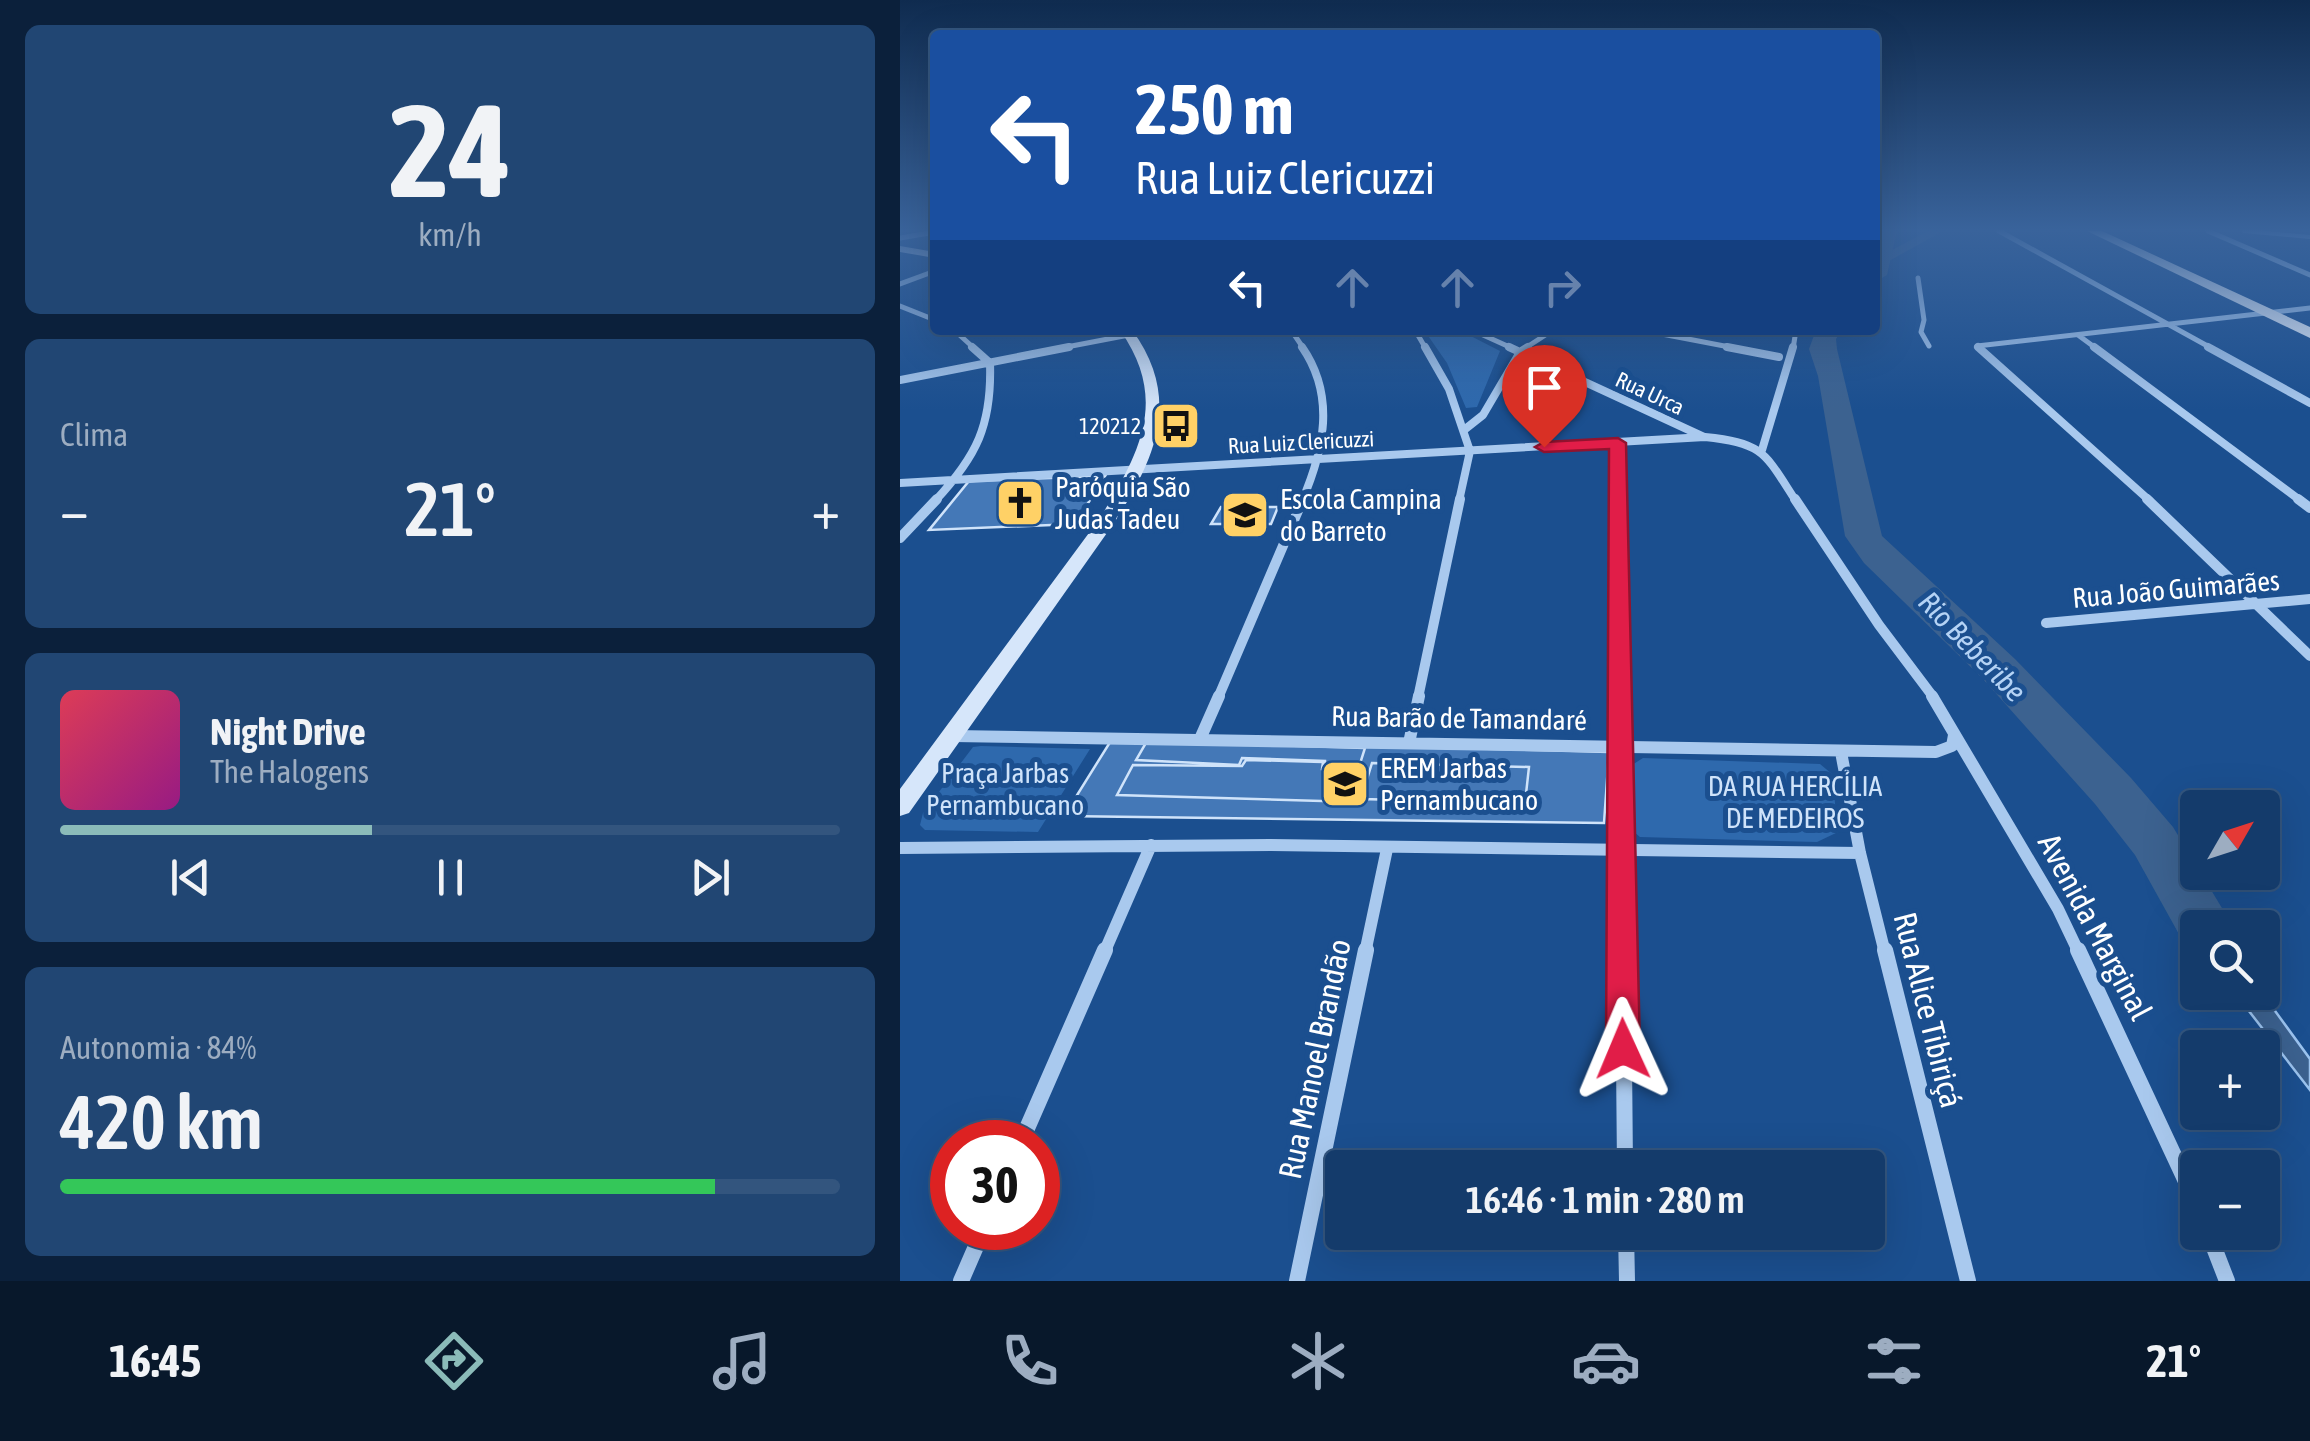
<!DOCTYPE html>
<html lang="pt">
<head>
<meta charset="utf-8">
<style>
	body { margin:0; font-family:"Asap Condensed",sans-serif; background:#214673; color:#f1f3f6; height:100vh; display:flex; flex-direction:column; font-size:38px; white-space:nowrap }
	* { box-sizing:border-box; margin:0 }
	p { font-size:32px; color:#9dadc1 }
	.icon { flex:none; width:55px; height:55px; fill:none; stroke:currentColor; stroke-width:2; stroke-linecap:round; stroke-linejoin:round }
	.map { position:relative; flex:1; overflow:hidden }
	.details { display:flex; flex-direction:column; gap:25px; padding:25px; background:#0b203b; width:900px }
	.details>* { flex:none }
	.top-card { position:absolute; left:30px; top:30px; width:950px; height:305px; border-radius:10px; box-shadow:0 10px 40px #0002,0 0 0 2px #33557e; background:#1a4fa0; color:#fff; overflow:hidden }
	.needle { width:65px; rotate:51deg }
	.fabs { position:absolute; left:1280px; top:790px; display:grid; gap:20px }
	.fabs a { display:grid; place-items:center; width:100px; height:100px; border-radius:10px; background:#143b6b; box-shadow:0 10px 40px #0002,0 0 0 2px #33557e; font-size:50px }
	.speed { position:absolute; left:30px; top:1120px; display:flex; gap:20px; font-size:50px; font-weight:700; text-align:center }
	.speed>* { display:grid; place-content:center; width:130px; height:130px; border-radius:50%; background:#143b6b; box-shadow:0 10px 40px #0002,0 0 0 2px #33557e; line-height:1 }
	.speed .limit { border:15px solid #d22; background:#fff; color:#111 }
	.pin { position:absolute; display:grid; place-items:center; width:85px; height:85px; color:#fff; margin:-102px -42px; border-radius:50% 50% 50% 0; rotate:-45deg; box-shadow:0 0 10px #0007 }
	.pin .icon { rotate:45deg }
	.me { position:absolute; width:110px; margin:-55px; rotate:359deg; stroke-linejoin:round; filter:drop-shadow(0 0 8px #0008) }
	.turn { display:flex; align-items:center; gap:35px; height:210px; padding:0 40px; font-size:45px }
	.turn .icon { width:130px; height:130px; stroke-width:2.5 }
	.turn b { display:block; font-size:70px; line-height:85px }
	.lanes { display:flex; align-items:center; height:95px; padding:0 40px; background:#0003; justify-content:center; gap:50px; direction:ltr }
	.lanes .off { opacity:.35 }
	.big { font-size:75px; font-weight:600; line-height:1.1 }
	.details .tile { flex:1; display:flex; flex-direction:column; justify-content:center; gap:15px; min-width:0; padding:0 35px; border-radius:15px; background:#214673 }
	.details .dial { align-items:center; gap:0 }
	.dial b { font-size:130px; line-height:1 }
	.song { display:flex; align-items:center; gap:30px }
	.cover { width:120px; height:120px; border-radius:15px; background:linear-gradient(135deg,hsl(350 70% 55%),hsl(310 70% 35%)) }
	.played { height:10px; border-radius:5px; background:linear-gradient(90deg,#8bbbb9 40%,#33557e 40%) }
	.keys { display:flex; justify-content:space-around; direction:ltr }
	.heat { display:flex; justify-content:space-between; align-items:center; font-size:55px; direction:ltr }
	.charge { height:15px; border-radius:8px; background:linear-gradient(90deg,#34c759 84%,#33557e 0) }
	.trip { position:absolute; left:425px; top:1150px; width:560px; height:100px; border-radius:10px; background:#143b6b; box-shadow:0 10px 40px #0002,0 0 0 2px #33557e; font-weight:600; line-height:100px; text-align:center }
	.menu { display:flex; height:160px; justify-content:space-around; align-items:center; background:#08182b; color:#9dadc1 }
	.menu .icon { width:70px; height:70px }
	.menu .selected { color:#8bbbb9 }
	.menu b { font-size:45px; color:#f1f3f6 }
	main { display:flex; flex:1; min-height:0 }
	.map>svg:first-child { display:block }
	.green { fill:#2e69ad }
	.water { fill:#3c6290; stroke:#9cc4f0; stroke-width:2.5 }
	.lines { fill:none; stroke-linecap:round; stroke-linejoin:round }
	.stream { stroke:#9cc4f0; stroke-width:4 }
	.canal { fill:#3c6290; fill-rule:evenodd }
	.river { fill:#3c6290; fill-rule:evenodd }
	.building { fill:#4478b7; stroke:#cfe3fa; stroke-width:2.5 }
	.street-far4 { stroke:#a9c9ee; stroke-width:5 }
	.street-far3 { stroke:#a9c9ee; stroke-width:8 }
	.street-far2 { stroke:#a9c9ee; stroke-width:10 }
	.street-far1 { stroke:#a9c9ee; stroke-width:12 }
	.street { stroke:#a9c9ee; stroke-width:16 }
	.secondary { fill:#d6e6fa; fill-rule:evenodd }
	.primary { fill:#f0f6ff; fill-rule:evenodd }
	.route { fill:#e11d48; stroke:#92132f; stroke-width:2.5 }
	.labels { text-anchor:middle; stroke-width:10; stroke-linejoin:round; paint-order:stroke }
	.far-street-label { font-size:22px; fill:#fff; stroke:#1b4f8f }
	.far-poi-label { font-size:22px; fill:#fff; stroke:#1b4f8f; text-anchor:end }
	.poi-label { font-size:28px; fill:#fff; stroke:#1b4f8f; text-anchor:start }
	.street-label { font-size:28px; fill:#fff; stroke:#1b4f8f }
	.park-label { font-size:28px; fill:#cfe3fa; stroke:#1b4f8f }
	.water-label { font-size:30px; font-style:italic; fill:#b5d3f5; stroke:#1b4f8f }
	.near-street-label { font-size:32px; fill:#fff; stroke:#1b4f8f }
</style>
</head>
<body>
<main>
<section class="details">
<div class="tile dial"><b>24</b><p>km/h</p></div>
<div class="tile"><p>Clima</p>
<div class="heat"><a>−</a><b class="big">21°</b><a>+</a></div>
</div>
<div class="tile">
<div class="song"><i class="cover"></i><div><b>Night Drive</b><p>The Halogens</p></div></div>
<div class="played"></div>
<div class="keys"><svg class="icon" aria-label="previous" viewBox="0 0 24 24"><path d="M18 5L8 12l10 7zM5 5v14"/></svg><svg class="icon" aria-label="pause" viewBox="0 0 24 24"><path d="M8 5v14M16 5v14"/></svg><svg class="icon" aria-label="next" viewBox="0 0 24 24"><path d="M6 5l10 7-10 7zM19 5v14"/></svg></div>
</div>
<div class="tile"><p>Autonomia · 84%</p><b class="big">420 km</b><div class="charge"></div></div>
</section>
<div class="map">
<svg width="1410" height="1281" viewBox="0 0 1410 1281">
	<rect width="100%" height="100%" fill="#1b4f8f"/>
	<path class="green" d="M524,330H559L600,351L577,407L566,408L547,363Z
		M81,746L190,749L138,832L25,830L20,825L23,813L73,747Z
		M743,758L920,764L932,774L938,832L917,842L740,837L734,832L732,765Z"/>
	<path class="water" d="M1270,842L1319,927L1298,928L1297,934L1244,843Z
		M1335,993H1362L1410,1059V1090Z"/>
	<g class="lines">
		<path class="stream" d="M1344,231L1410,237"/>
		<path class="canal" d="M1028,231H1043L987,262L975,259Z"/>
		<path class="river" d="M975,231H997L987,275L975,282Z
			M916,330H942L936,339L937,349L982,536L1115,659L1231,778L1273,827L1334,928H1298V949L1285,945L1235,855L1195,804L1083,679L964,563L945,536L918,376L909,349Z"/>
	</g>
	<path class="building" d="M205,476L175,524L29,530L69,481Z
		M321,507H378L371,524H311Z
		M212,739L709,752L704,823L164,816Z
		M247,741L465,748L458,770L425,768V761L342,758L339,765L236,760Z
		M346,760L423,762L422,769L466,772L456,802L217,795L233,765L342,766Z
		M472,763L629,767L625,803L461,799Z"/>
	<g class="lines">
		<path class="street-far4" d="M1099,231L1313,349
			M1308,231L1410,275
			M0,238L35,232
			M1018,278L1024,320L1021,332L1029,346
			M0,284L35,271
			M0,306L35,320
			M54,330L75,349
			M391,330L404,349
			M515,330L526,349
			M572,330L614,349
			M741,330L840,349
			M1178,335L1197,349
			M156,349L255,330
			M624,349L653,330
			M893,349L896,330
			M1081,349L1077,346L1410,308"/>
		<path class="street-far3" d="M525,347L549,389L570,451L559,501
			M609,347L804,437
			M827,347L879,357
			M1078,347L1250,501
			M1194,347L1401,501
			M1308,347L1410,403
			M0,380L169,347
			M564,430L583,415L620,352L628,347
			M718,443L719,501
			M862,450L893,347
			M0,483L805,437C865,443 865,454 896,501
			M35,501C77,456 92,425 90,363L72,347
			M402,501C424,450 436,396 402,347"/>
		<path class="street-far2" d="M719,499L720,698
			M895,499L979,625L1034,698
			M1247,499L1410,656
			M1398,499L1410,508
			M0,538L37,499
			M1146,623L1410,599
			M318,698L403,499
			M518,698L560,499"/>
		<path class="street-far1" d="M720,696L723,953
			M1032,696L1158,909L1179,953
			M53,736L1036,752L1052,746L1054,735
			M300,739L319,696
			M509,743L519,696
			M941,752L960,853L985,953
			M0,848L371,845L960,853
			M204,953L251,845
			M465,953L487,849"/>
		<path class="street" d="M723,950L725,1168
			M985,950L1068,1281
			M1178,950L1298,1207
			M121,1142L205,950
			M726,1232L727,1281
			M1308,1232L1327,1281
			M61,1281L84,1228
			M397,1281L466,950"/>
		<path class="secondary" d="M0,246L35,252V258L0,252Z
			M220,330H232C282,398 256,458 214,523L9,813L0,816V789L200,518C240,452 269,400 220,330Z"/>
		<path class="primary" d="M1187,231H1202L1410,327V338Z"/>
	</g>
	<linearGradient id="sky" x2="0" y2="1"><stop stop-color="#0f2b4f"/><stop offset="0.56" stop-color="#39639b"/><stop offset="1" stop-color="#39639b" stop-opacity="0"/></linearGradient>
	<rect width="1410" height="410" fill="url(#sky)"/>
	<path class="route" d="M718,438L726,443L740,1049L735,1060L723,1064L711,1060L706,1049L709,449L644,452L635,447L644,442Z"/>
	<defs>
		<g id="bus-square" transform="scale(2.5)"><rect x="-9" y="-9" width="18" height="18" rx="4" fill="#ffd166" stroke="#1b4f8f"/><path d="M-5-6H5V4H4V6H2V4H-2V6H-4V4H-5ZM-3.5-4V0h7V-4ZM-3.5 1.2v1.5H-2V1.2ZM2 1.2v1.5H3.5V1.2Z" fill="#111"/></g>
		<g id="church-square" transform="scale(2.5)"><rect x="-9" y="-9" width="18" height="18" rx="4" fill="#ffd166" stroke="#1b4f8f"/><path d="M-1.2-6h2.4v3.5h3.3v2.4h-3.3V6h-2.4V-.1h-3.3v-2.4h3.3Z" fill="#111"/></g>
		<g id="school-square" transform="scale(2.5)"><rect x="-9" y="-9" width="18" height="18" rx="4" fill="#ffd166" stroke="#1b4f8f"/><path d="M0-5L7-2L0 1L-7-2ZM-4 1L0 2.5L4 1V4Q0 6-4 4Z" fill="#111"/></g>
	</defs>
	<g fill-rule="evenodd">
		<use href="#bus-square" x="276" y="426"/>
		<use href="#church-square" x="120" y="503"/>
		<use href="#school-square" x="345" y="515"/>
		<use href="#school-square" x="445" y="784"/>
	</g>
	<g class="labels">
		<g class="far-street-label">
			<text transform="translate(750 393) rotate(25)" y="8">Rua Urca</text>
			<text transform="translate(401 442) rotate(-3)" y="8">Rua Luiz Clericuzzi</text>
		</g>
		<g class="far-poi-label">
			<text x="241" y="434">120212</text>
		</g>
		<g class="poi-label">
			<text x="155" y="497">Paróquia São<tspan x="155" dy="32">Judas Tadeu</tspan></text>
			<text x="380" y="509">Escola Campina<tspan x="380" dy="32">do Barreto</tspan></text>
			<text x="480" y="778">EREM Jarbas<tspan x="480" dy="32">Pernambucano</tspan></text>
		</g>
		<g class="street-label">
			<text transform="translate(1276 589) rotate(-5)" y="10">Rua João Guimarães</text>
			<text transform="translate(559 718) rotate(1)" y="10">Rua Barão de Tamandaré</text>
		</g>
		<g class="park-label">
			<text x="105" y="783">Praça Jarbas<tspan x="105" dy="32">Pernambucano</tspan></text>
			<text x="895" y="796">DA RUA HERCÍLIA<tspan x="895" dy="32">DE MEDEIROS</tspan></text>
		</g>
		<g class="water-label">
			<text transform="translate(1072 647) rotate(46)" y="10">Rio Beberibe</text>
		</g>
		<g class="near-street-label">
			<text transform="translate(1195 927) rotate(62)" y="11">Avenida Marginal</text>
			<text transform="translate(1028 1010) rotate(76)" y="11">Rua Alice Tibiriçá</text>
			<text transform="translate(415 1059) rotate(-78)" y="11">Rua Manoel Brandão</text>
		</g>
	</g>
</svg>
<div class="fabs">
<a><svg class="needle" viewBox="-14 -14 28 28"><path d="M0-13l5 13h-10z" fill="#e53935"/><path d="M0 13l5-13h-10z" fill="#9dadc1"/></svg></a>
<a><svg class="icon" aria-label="search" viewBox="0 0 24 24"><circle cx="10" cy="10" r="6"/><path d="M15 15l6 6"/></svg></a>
<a>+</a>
<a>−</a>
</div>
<div class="speed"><div class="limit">30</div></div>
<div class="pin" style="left:644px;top:447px;background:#d93025"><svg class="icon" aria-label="arrive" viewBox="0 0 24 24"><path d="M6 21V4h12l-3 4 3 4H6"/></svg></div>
<svg class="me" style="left:723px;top:1049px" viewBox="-20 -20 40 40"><path d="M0-17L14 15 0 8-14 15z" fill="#e11d48" stroke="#fff" stroke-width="4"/></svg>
<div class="trip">16:46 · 1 min · 280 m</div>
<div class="top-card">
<div class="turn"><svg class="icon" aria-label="left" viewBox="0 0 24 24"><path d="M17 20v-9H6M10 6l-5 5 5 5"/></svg><div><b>250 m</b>Rua Luiz Clericuzzi</div></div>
<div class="lanes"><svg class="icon" aria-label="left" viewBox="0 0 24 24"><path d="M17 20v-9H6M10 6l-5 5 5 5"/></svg><svg class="icon off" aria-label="ahead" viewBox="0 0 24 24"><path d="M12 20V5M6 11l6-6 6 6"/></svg><svg class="icon off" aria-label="ahead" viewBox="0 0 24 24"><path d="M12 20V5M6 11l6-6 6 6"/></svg><svg class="icon off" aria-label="right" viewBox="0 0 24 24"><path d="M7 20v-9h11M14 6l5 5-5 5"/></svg></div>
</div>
</div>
</main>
<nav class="menu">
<b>16:45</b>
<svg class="icon selected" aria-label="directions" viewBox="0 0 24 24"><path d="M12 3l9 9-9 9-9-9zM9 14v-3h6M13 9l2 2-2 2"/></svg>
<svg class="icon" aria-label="music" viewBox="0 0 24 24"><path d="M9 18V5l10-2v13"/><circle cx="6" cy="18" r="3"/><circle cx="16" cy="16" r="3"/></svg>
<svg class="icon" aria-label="phone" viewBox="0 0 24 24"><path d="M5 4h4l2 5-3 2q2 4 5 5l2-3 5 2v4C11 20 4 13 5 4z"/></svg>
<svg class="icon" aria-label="climate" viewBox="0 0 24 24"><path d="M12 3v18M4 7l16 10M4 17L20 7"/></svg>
<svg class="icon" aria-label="car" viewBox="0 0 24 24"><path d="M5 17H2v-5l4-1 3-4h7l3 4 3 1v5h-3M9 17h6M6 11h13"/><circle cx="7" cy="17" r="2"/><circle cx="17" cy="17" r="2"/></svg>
<svg class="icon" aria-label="filters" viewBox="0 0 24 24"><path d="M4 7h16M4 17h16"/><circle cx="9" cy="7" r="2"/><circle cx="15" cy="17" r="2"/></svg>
<b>21°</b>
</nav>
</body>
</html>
